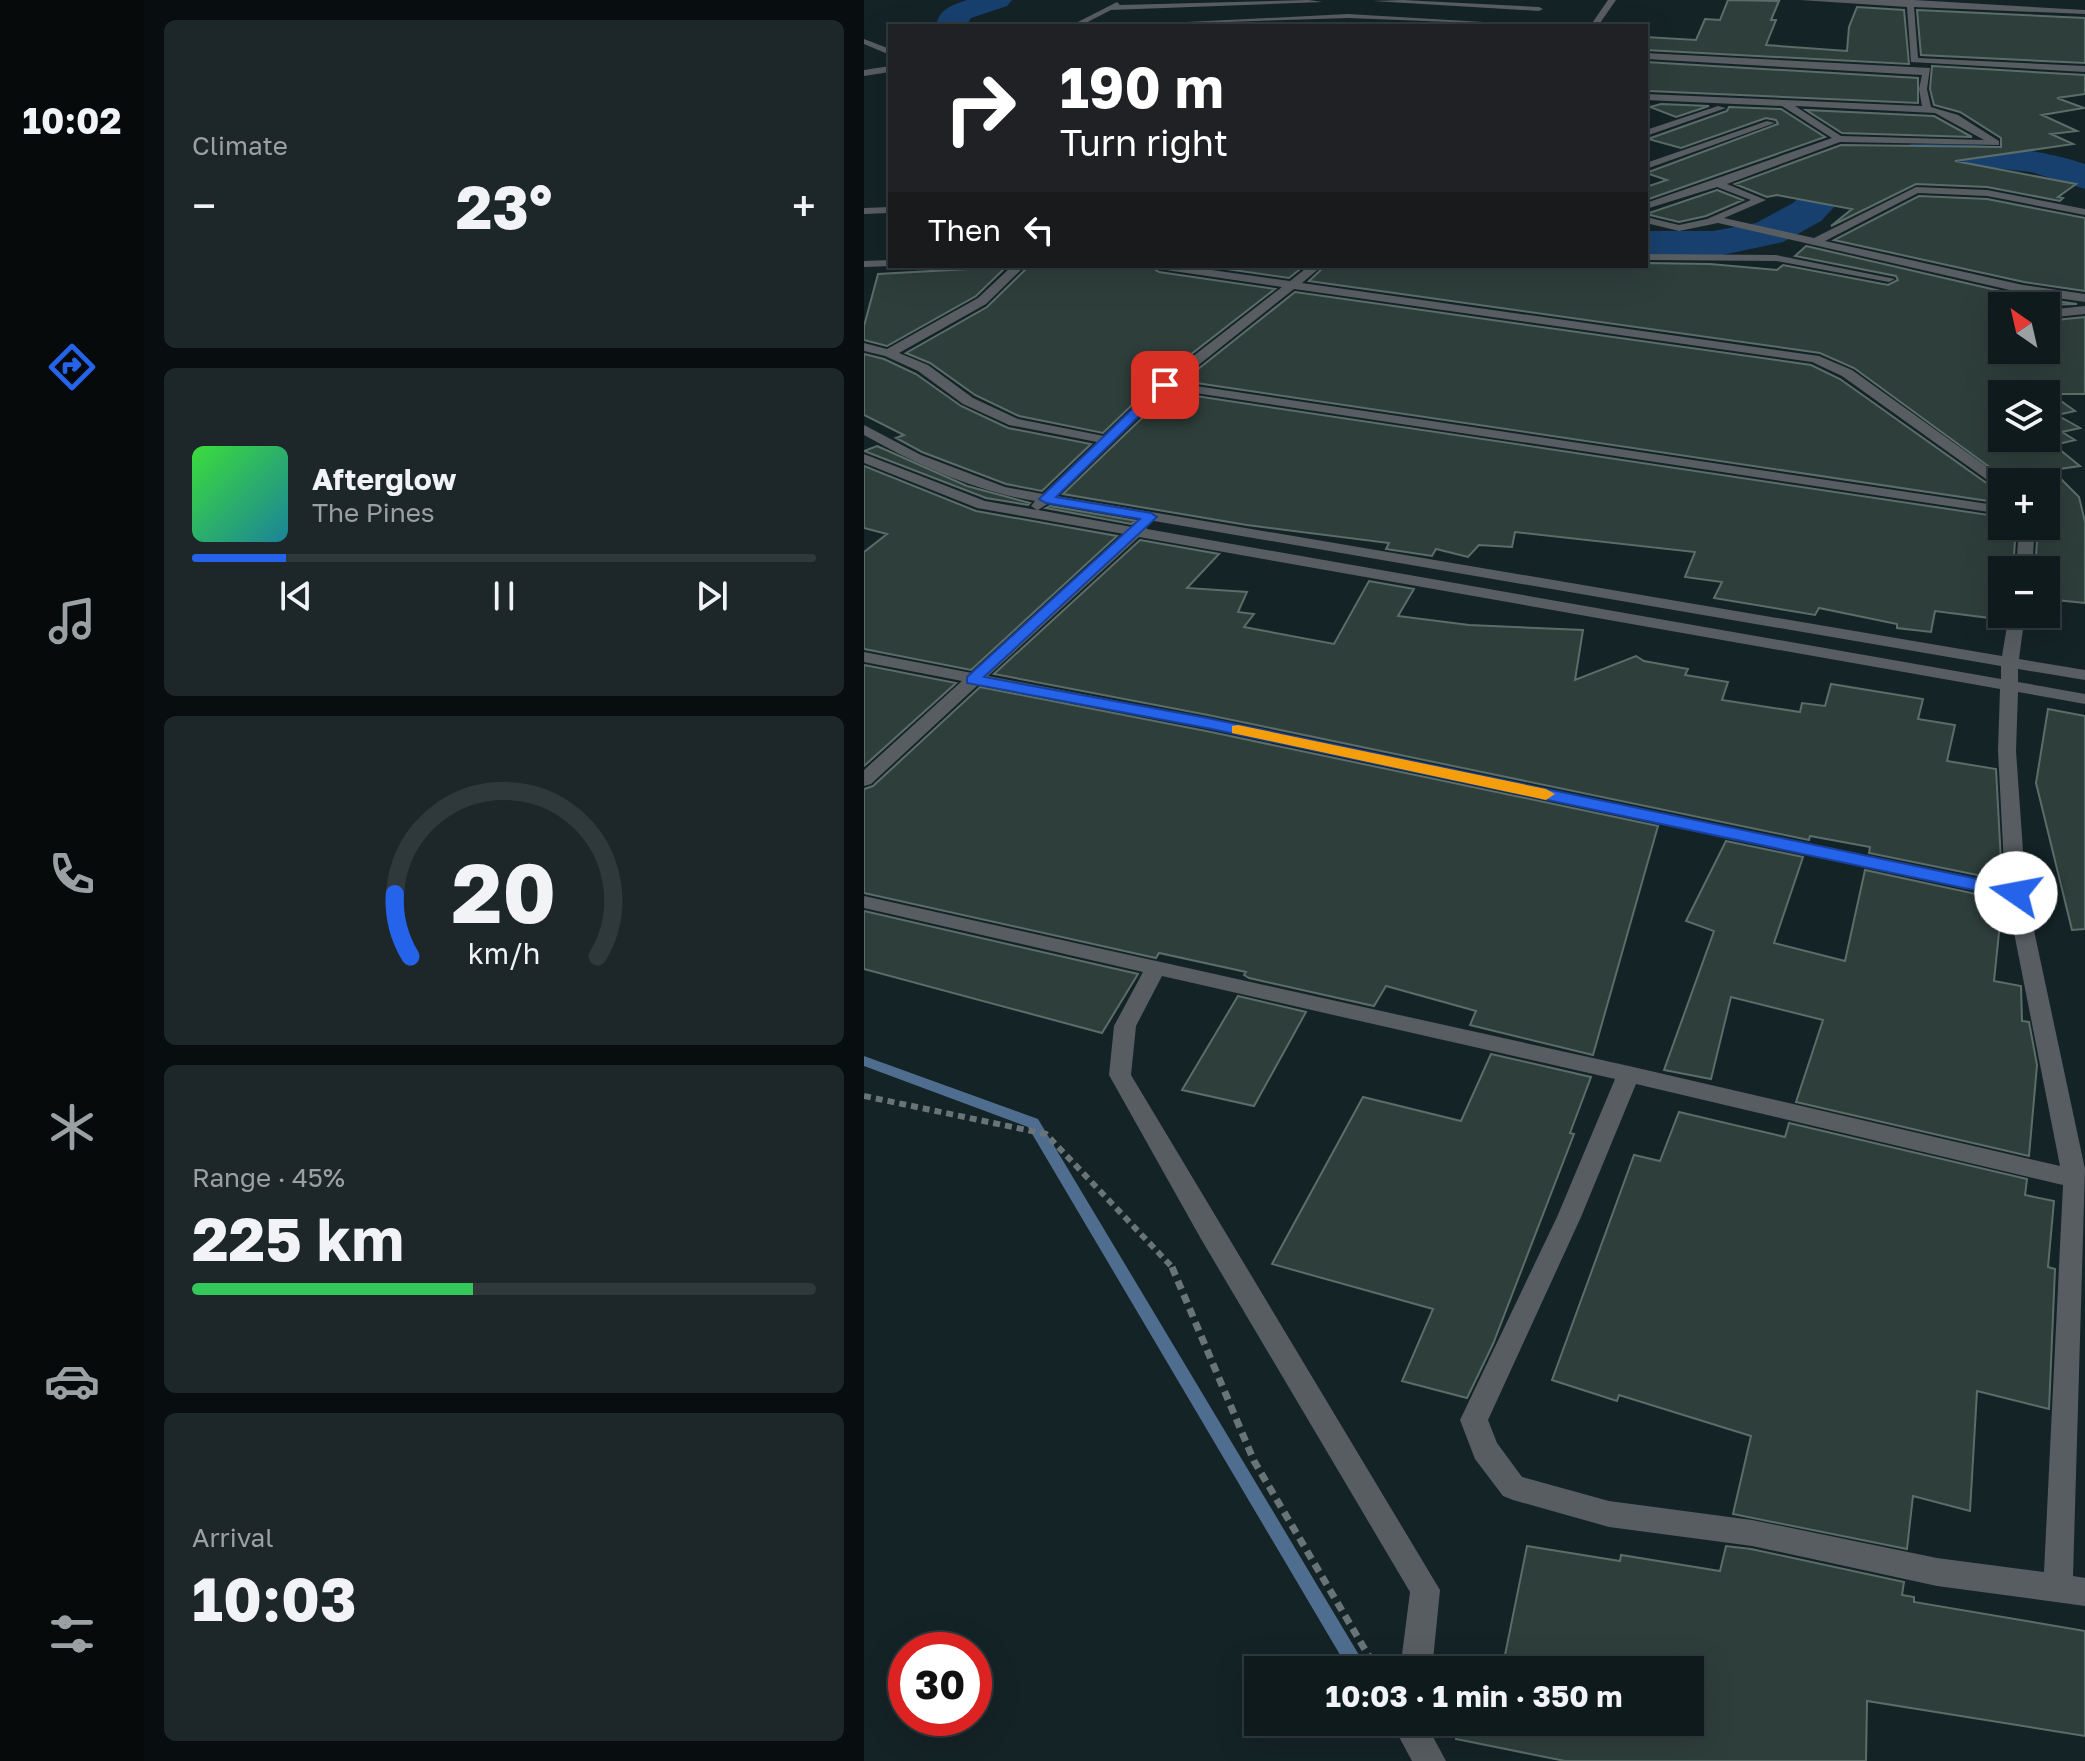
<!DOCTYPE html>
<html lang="en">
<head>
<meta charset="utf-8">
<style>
	body { margin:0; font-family:"Golos Text",sans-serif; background:#1d2729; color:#f1f3f6; height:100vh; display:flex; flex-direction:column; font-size:30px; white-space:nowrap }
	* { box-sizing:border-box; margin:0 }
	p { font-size:26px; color:#9ba1a3 }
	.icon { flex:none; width:44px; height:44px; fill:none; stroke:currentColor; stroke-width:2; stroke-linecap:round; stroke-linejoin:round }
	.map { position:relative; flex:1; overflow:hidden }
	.panel { display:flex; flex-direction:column; gap:20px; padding:20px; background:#080e0f; width:720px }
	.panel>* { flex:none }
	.guide { position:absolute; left:24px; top:24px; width:760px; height:244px; border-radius:0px; box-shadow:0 8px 32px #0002,0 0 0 2px #2f383b; background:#202124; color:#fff; overflow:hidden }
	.needle { width:52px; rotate:326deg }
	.buttons { position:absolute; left:1124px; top:292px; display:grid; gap:16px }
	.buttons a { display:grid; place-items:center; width:72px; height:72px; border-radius:0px; background:#0f1a1c; box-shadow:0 8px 32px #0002,0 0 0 2px #2f383b; font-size:40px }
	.speed { position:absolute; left:24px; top:1632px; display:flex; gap:16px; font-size:40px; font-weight:700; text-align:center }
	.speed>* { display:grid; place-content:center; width:104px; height:104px; border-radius:50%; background:#0f1a1c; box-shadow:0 8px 32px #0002,0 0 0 2px #2f383b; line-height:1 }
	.speed .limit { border:12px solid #d22; background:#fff; color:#111 }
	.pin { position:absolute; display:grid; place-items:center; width:68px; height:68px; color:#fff; margin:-34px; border-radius:16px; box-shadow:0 4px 12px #0006 }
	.me { position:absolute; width:88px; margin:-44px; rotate:282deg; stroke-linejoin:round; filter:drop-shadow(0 0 6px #0008) }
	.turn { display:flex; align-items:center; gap:28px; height:168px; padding:0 40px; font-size:36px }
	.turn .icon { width:104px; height:104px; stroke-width:2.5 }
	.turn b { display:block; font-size:56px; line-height:68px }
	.then { display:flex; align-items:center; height:76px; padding:0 40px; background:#0003; gap:16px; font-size:30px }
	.big { font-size:60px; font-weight:700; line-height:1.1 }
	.panel .tile { flex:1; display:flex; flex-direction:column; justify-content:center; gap:12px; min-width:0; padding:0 28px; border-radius:12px; background:#1d2729 }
	.panel .dial { align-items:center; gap:0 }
	.dial svg { height:208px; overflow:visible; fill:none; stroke:#2f383b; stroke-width:7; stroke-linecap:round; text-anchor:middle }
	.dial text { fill:#f1f3f6; stroke:none }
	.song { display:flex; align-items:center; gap:24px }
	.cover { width:96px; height:96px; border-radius:12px; background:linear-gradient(135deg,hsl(120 70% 55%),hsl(190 70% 35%)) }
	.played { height:8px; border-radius:4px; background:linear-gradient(90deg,#2563eb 15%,#2f383b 15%) }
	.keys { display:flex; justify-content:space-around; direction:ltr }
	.heat { display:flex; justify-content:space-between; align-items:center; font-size:44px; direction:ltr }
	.charge { height:12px; border-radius:6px; background:linear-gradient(90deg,#34c759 45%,#2f383b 0) }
	.trip { position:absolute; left:380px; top:1656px; width:460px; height:80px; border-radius:0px; background:#0f1a1c; box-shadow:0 8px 32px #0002,0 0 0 2px #2f383b; font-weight:700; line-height:80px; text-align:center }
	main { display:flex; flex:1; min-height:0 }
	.menu { display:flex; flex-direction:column; width:144px; justify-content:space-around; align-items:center; background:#060a0b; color:#9ba1a3 }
	.menu .icon { width:56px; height:56px }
	.menu .active { color:#2563eb }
	.menu b { font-size:36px; color:#f1f3f6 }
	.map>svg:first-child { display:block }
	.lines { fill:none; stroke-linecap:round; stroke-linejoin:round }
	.stream { fill:#4f6e8f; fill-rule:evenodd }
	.river { fill:#18406f; fill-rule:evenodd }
	.building { fill:#2e3e3b; stroke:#5b6d69; stroke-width:2; fill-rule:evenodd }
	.path-far1 { stroke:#687477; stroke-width:6; stroke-dasharray:7 5; stroke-linecap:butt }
	.path { stroke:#687477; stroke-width:7; stroke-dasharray:9 6; stroke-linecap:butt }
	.minor { fill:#575d61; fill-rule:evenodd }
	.route { fill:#2563eb; stroke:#184099; stroke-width:2 }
	.slow { fill:#f59e0b }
</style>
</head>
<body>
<main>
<nav class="menu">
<b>10:02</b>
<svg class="icon active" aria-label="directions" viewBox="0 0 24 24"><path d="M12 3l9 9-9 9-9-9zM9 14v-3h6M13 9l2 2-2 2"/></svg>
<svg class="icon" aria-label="music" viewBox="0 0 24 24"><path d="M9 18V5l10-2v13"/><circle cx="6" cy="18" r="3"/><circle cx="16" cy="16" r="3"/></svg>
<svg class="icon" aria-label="phone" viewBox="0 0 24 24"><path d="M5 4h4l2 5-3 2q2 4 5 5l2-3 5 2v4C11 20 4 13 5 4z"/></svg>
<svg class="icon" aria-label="climate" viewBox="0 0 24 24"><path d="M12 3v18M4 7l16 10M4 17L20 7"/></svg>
<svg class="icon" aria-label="car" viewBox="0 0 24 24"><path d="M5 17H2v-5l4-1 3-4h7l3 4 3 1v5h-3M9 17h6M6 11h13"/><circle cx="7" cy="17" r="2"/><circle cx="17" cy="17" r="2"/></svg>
<svg class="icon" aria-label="filters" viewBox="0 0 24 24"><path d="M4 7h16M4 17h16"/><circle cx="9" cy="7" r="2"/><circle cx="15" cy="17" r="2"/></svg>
</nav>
<section class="panel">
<div class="tile"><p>Climate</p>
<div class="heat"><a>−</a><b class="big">23°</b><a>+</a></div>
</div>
<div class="tile">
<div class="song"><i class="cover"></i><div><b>Afterglow</b><p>The Pines</p></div></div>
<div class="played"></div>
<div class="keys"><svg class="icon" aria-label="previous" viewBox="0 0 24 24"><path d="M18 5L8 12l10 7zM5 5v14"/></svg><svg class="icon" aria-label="pause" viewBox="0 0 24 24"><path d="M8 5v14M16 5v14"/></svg><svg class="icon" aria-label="next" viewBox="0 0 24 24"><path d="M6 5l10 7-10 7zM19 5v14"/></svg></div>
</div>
<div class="tile dial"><svg viewBox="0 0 100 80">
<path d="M14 69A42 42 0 1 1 86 69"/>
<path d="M14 69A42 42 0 0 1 8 45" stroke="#2563eb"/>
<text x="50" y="56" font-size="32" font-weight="700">20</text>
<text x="50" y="72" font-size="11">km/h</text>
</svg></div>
<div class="tile"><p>Range · 45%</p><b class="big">225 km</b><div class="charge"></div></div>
<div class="tile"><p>Arrival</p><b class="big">10:03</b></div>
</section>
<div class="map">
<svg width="1221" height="1761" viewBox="0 0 1221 1761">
	<rect width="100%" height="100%" fill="#142326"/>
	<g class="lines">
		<path class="stream" d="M0,1056L174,1119L504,1670H485L164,1127L0,1066Z"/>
		<path class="river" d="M103,0H148L143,6L107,18L102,26H72C75,9 88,5 103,0Z
			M1048,144C1110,144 1162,145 1221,164V189L1167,172L1112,166H1048L1032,170L1011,185L973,204L957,221L919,242L849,257H782V231H849L892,223L929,203L945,188L1007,153Z"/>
	</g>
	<path class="building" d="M864,0L915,1L907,20H912L902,45L983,51L985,27L993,7L1040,10L1045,64L782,50V37L832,40L841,19L856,20Z
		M1053,10L1221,18V63L1057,55Z
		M782,62L1054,78V103L785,91L782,90Z
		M1068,66L1221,75V94L1193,98L1220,108L1178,115L1213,131L1187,134L1209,144L1091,161L1212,184L1194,197L1199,198L1196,201L1123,187L1052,184L967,226L988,209L913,195L903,197L871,184L977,145L1137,147V138L1096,112L1070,105L1066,89Z
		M797,104L845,106L812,117L786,107Z
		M865,107L917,109L961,137L782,200V187L803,180L782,173L914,124L912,120L902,118L817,148L784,139L863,111Z
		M942,110L1070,116L1108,137L978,133Z
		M853,190L879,200L842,216L815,222L782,214Z
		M1055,196L1123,199L1221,218V291L1160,282L970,240Z
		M942,246L1158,296L1213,304L1138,306V350H1182V321L1221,317V394H1187L1211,411L1193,415L1216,428L1198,432L1211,440L1190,445L1216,466L1188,470L1215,497L1221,522V603L1182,599V570H1171L1174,526H1182V482H1146L990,368L956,353L445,281L461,266H782V263L846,264L913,270L919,265L1024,285L1034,280L1032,276L931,256ZM1138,394H1182V438H1138Z
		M171,266H286L295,272L411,289L294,380L239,433L155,416L111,395L66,363L42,353L123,307L164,267Z
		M341,266H440L425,278Z
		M142,267L112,296L23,346L0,340V326L14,274Z
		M431,292L947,365L976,379L1131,489L1138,491V503L319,381Z
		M0,354L20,359L52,374L97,406L144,428L227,444L178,491L142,484L58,452L32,438L40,435L0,415Z
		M305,392L1138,517V526H1152L1149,570H1138V604L1127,603L1126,618L1071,611L1067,632L1033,628V624L955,608L951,615L850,598L858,582L821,577L831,552L651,532L648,547L615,545L604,557L572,549L568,556L522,549L525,543L383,525L199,494Z
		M13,446L103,486L166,503L164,505L122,498L0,451Z
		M0,466L112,511L253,536L107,670L0,649V552L23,534L0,528Z
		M186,506L273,521L267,524L182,508Z
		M276,540L355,554L323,588L383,592L374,612L390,614L380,627L470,644L505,581L550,589L534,616L605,625L719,630L711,680L772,656L780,661L824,669L821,675L864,682L858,700L936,712L938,703L961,706L967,684L1059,699L1054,719L1091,725L1083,761L1132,769L1138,880L1005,853L1006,847L946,836L945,840L344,715L130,674Z
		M0,665L92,683L0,766Z
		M116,687L342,731L794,826L729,1055L606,1025L612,1011L522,986L510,1006L385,978L380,975L382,972L295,953L292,958L0,893V789L9,786Z
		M1184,709L1221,716V929L1208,930L1172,783Z
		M862,841L939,857L910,943L981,961L1001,870L1140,900L1143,914L1137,913L1130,981L1157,986L1158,1021L1165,1022L1173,1065L1165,1156L932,1102L959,1020L867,997L847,1079L800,1070L850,931L822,921Z
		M0,911L274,974L238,1033L0,969Z
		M374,996L442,1012L390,1106L318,1090Z
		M627,1054L727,1077L706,1133L710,1134L629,1344L603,1398L538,1381L569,1309L408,1264L499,1097L597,1121Z
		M815,1112L921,1137L925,1123L1163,1179L1161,1195L1190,1201L1184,1267L1191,1269L1185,1409L1113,1391L1106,1511L1049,1496L1043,1549L869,1514L887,1436L755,1395L753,1401L688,1380L770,1155L796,1161Z
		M663,1546L756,1561L757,1555L856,1571L862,1546L887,1549L1040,1582L1038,1595L1050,1597V1602L1221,1631V1736L1003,1701L1002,1761H701L592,1739L595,1722H826V1670H638Z"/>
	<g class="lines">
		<path class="path-far1" d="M0,1096L182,1134L310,1269"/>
		<path class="path" d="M308,1267L390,1461L513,1670"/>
		<path class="minor" d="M444,0L459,2L247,10L216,26H206L253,2L256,5Z
			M539,0L675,7L679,9L675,11L509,1Z
			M744,0H752L734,26H726Z
			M936,0H1050L1221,10V14L1050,7L1054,58L1221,66V72L1047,62L1043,7Z
			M484,14L687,26L484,18L243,26Z
			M0,39L26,49V55L0,44Z
			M782,53L1066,68L1063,89L1067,107L1094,115L1135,141V145L976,142L863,184L902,200L860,218L950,238L1052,187L1123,190L1221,209V215L1123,196L1054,193L961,241L1159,285L1221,294V302L1159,293L854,223L815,231L782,223V217L815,225L843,219L887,200L853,187L782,209V203L968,138L918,106L782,100V94L1058,106L1055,89L1058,75L782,59ZM931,106L1071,113L1120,140L977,136Z
			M26,66V72L0,76V70Z
			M854,106L862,108L782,136V130Z
			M903,121L911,123L782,169V163Z
			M26,207V213L0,214V208Z
			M782,254L912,255L1031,279L1025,282L912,261L782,260Z
			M26,260L28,266L0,267V261Z
			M148,266H161L122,304L35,353L64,365L109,398L154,419L240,436L296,382L418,287L295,269L289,266H319L426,281L445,266H458L438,283L955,356L988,370L1143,481L1138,482V488L1133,487L978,376L948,362L430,289L312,383L1138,506V514L304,389L193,496L1138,656L1145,614H1161L1155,659L1221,670V680L1154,669V682L1221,694V704L1154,692L1152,751L1162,893L1221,1169L1209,1576L1221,1578V1606L1073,1586L888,1546L745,1527L649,1500L639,1496L611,1459L596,1420L693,1217L751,1079L298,976L272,1026L267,1075L576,1590L568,1670H536L546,1592L337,1239L245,1075L250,1026L279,972L0,908V896L765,1066L1196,1166L1143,897L343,728L115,684L7,784L0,786V770L98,681L0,662V652L108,673L260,534L113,508L0,463V454L121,501L173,510L167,506L171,501C110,491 54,465 0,435V425L57,455L141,487L179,494L233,442L145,425L99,404L54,371L21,356L0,351V343L23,349L114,298ZM185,503L1137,666V679L283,529L282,524L277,522L268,527L174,510ZM275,537L1136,689L1134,751L1141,884L343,718L124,676ZM772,1084L1199,1185L1180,1572L1073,1558L888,1520L745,1501L658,1477L633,1443L624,1420L717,1217Z
			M1221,306V314L1182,318V310Z
			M1155,526H1171L1168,570H1152Z
			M527,1722H561L582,1761H548Z"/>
	</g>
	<path class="route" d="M296,382L307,385L192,497L287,513L293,517L120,677L343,718L1152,887L1161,893L1152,899L343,728L103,683V677L276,519L182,503L175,499Z"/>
	<path class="slow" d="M374,725L682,789L691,794L682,800L368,733V726Z"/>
</svg>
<div class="buttons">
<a><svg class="needle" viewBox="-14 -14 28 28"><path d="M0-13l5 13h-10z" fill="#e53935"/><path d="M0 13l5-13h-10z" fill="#9ba1a3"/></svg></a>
<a><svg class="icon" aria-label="layers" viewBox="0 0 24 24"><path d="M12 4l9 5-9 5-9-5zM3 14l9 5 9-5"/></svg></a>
<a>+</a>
<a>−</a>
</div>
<div class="speed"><div class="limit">30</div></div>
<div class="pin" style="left:301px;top:385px;background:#d93025"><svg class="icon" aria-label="arrive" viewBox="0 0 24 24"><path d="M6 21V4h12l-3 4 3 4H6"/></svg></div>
<svg class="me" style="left:1152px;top:893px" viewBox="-20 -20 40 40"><circle r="19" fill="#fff"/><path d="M0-13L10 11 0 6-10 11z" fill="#2563eb"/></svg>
<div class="trip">10:03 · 1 min · 350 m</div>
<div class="guide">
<div class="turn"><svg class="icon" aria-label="right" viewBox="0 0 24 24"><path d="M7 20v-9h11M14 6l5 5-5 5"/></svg><div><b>190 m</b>Turn right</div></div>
<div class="then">Then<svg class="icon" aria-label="left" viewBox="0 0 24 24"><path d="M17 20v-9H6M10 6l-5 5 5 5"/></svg></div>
</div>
</div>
</main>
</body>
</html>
